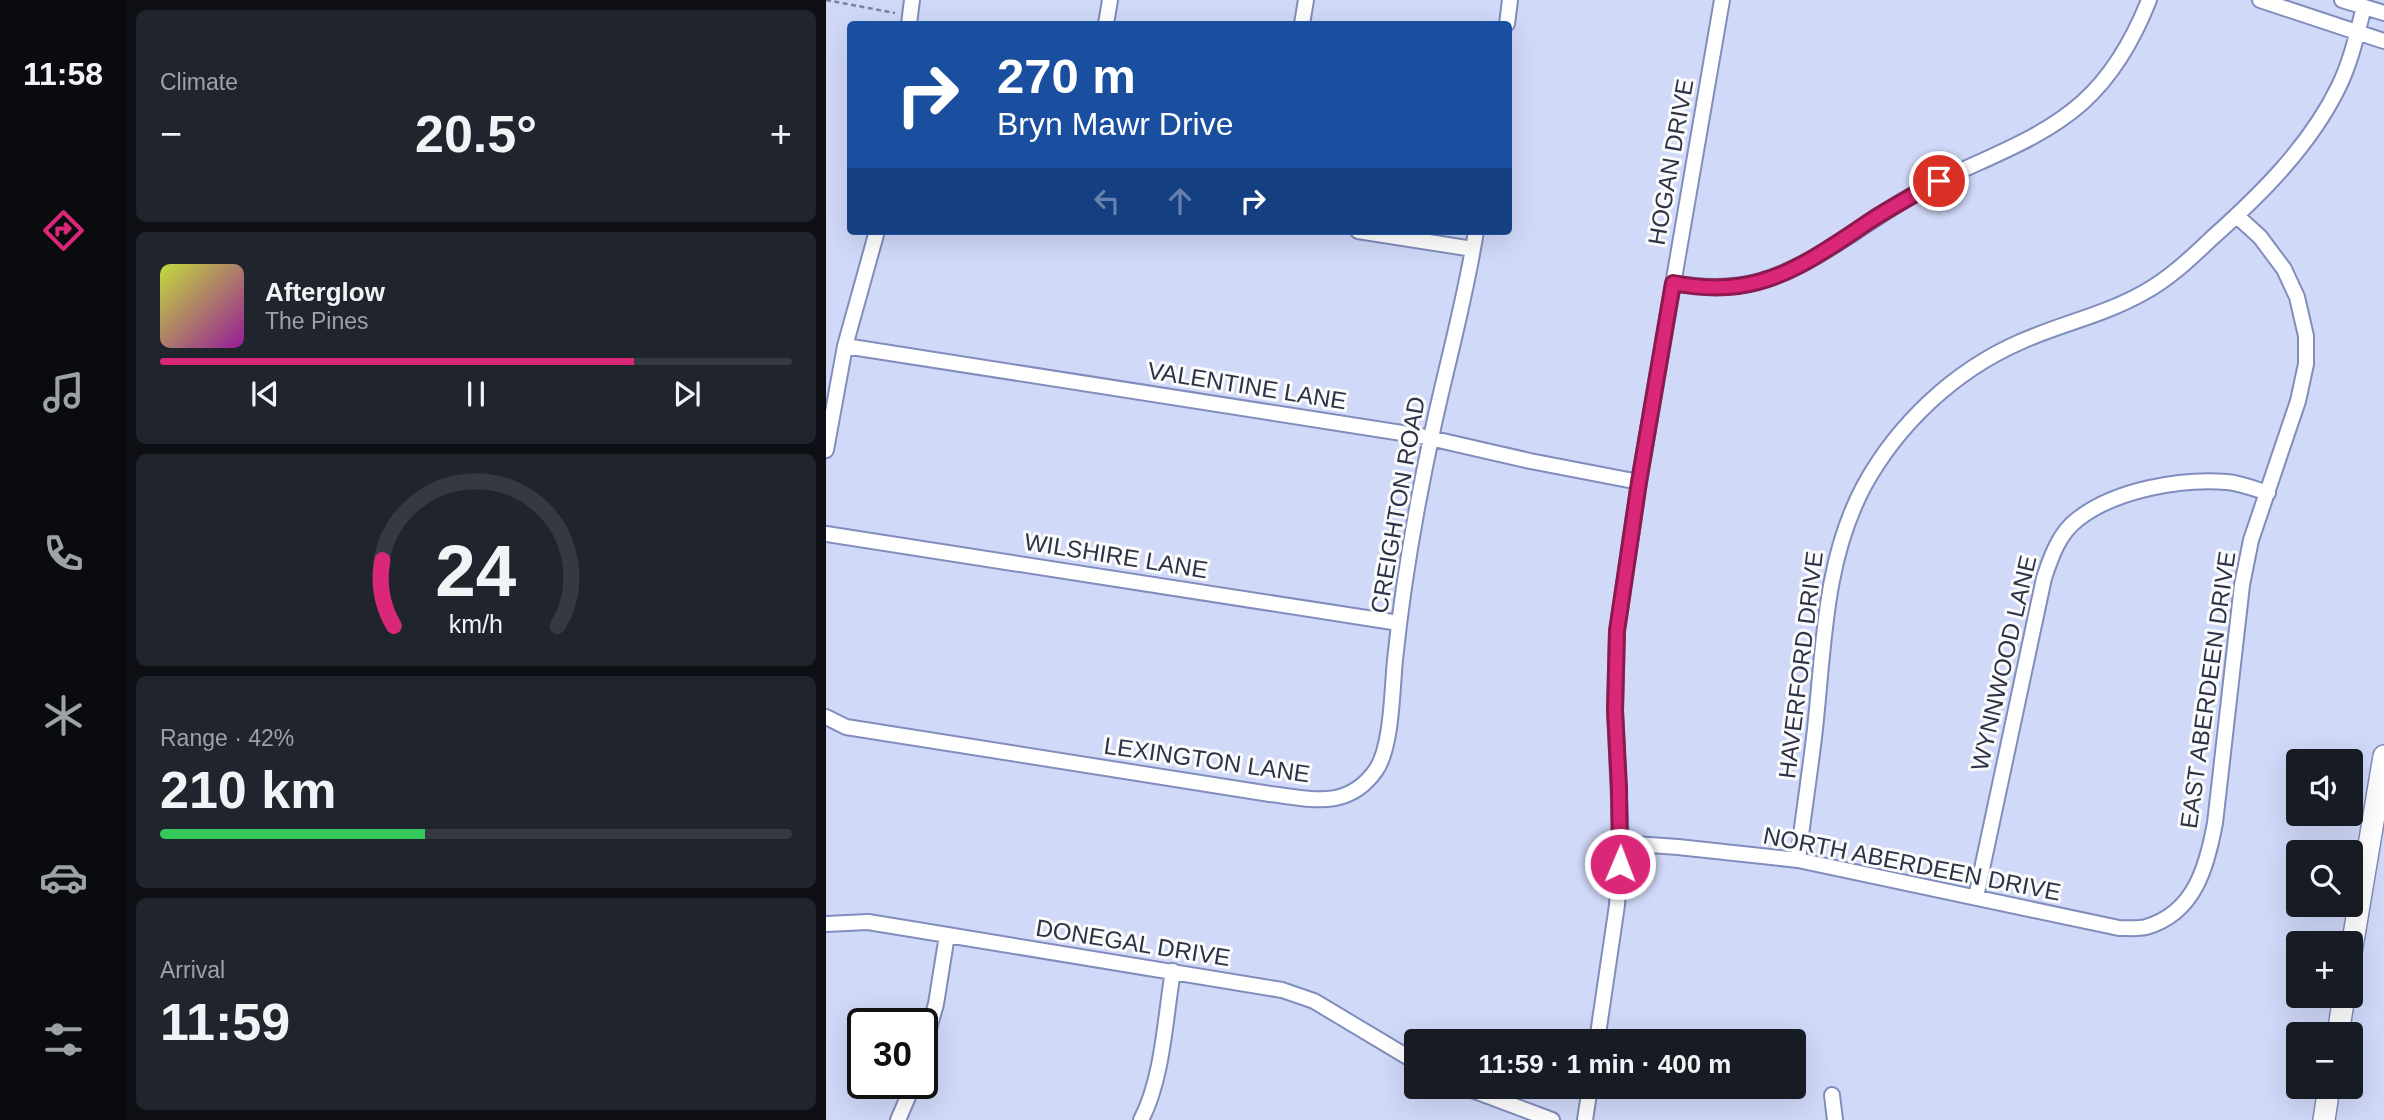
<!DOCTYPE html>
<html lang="en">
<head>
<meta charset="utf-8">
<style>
	body { margin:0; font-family:Arial,sans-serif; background:#20242c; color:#f1f3f6; height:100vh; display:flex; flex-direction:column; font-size:26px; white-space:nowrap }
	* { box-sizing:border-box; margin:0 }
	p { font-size:23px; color:#9ea1a6 }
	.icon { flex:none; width:38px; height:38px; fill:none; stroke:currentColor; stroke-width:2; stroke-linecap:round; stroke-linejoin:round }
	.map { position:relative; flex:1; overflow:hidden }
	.panel { display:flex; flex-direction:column; gap:10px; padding:10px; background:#0d0f14; width:700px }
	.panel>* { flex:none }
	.top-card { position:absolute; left:21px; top:21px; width:665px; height:214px; border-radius:7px; box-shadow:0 7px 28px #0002; background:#1a4fa0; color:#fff; overflow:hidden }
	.controls { position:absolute; left:1460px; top:749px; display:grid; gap:14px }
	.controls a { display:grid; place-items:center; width:77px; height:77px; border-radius:7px; background:#171b24; box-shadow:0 7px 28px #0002; font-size:35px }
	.speed { position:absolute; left:21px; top:1008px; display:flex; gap:14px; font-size:35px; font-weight:700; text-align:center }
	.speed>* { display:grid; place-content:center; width:91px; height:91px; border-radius:50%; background:#171b24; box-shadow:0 7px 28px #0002; line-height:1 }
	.speed .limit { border:4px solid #111; border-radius:10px; background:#fff; color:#111 }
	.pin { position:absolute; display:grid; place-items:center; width:60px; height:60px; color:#fff; margin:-30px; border:4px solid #fff; border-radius:50%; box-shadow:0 2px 7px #0007 }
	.me { position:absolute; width:77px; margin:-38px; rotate:1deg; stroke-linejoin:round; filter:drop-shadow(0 0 5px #0008) }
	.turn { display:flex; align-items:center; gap:24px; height:147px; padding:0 35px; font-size:32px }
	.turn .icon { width:91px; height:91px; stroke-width:2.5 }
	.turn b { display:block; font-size:49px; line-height:60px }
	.lanes { display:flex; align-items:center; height:66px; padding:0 35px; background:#0003; justify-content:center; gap:35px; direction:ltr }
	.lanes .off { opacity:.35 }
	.big { font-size:52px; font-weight:600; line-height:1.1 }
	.panel .tile { flex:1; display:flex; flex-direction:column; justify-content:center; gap:10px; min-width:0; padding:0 24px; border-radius:10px; background:#20242c }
	.panel .dial { align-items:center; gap:0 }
	.dial svg { height:182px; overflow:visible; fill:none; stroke:#363941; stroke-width:7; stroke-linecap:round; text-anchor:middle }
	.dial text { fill:#f1f3f6; stroke:none }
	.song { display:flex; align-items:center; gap:21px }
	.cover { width:84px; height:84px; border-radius:10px; background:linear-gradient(135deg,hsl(70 70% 55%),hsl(300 70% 35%)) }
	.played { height:7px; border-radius:4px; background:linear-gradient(90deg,#db2777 75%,#363941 75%) }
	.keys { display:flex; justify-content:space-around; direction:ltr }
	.heat { display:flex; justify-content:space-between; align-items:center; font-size:38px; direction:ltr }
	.charge { height:10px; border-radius:5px; background:linear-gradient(90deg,#34c759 42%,#363941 0) }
	.trip { position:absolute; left:578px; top:1029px; width:402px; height:70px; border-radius:7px; background:#171b24; box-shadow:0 7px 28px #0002; font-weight:600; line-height:70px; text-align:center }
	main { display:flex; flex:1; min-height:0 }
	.tab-bar { display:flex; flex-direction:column; width:126px; justify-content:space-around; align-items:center; background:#090b0e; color:#9ea1a6 }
	.tab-bar .icon { width:49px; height:49px }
	.tab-bar .current { color:#db2777 }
	.tab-bar b { font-size:32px; color:#f1f3f6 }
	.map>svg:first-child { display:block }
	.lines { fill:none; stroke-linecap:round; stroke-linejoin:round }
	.minor-casing { stroke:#808dbd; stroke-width:18 }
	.secondary-casing { stroke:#808dbd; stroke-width:24 }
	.path { stroke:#7b829c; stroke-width:2.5; stroke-dasharray:5 3.5; stroke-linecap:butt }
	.minor { stroke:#fff; stroke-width:14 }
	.secondary { stroke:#fff; stroke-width:21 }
	.route-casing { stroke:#8e194d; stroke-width:18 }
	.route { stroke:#db2777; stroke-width:12 }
	.labels { text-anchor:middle; stroke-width:6; stroke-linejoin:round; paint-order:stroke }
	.street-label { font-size:24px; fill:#2d3347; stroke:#fbfbfb }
</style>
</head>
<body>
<main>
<nav class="tab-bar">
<b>11:58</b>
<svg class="icon current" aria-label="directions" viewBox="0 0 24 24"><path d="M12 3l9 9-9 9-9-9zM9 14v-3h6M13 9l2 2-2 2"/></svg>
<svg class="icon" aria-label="music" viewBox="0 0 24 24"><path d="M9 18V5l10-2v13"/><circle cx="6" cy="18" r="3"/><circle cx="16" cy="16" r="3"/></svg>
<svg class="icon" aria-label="phone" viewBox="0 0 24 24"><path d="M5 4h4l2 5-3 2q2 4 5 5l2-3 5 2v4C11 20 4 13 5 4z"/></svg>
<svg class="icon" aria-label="climate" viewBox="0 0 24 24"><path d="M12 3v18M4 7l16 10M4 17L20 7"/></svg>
<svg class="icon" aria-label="car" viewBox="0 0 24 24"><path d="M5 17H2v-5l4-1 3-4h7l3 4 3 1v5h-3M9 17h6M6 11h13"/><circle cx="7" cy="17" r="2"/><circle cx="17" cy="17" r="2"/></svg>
<svg class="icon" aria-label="filters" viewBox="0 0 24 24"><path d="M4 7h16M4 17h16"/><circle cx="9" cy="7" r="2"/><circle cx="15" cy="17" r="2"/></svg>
</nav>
<section class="panel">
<div class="tile"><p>Climate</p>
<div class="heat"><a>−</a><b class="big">20.5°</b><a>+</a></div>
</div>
<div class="tile">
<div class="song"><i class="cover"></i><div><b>Afterglow</b><p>The Pines</p></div></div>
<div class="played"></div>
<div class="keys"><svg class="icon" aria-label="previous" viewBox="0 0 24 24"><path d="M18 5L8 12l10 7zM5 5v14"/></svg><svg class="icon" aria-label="pause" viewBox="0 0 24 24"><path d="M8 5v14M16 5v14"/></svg><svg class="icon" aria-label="next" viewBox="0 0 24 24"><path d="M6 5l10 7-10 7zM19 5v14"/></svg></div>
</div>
<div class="tile dial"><svg viewBox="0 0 100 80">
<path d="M14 69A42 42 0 1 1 86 69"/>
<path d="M14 69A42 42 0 0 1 9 40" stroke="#db2777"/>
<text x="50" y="56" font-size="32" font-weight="700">24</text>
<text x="50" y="72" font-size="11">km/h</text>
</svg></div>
<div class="tile"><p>Range · 42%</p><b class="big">210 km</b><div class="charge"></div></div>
<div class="tile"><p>Arrival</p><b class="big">11:59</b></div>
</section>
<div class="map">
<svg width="1558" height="1120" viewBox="0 0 1558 1120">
	<rect width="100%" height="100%" fill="#d0d9f8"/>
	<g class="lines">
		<g class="minor-casing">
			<path id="minor" d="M1434,0L1558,41
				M1516,0L1558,13
				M83,24L86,0
				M280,24L284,0
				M476,24L480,0
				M681,24L684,0
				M532,231L647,249
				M847,283C880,289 915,289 947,277C1000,257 1045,218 1094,191C1148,161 1210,144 1257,102C1288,74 1308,38 1323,0
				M19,346L595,436L704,461L813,482
				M0,450L19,346L51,231
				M0,534L573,623
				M0,717L20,727L444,794C486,799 522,810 550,770C566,747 566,689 569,660C577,581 591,502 608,424C622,360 640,296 650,231
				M795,843L852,847L972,860L1293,928C1302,928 1312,929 1320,927C1369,913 1381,866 1389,823L1416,585L1425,540L1472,401L1480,364V336L1471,297L1458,269L1434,237L1411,216
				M972,860C977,816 984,773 989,729C998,646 998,561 1038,486C1072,424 1128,371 1194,342C1234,324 1278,315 1317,293C1343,279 1365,258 1386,238C1435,194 1484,146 1513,86C1525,61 1531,34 1538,7
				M1150,897L1218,578C1225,557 1233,533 1252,519C1289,490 1355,478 1401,482C1414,483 1429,489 1442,493
				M0,924L42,922L85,929L456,990L488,1001L590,1062
				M771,1041L791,905L795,843L789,710L791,631L813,482L896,0
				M96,1053L110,1004L121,935
				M638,1087L726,1120
				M1006,1095L1009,1120
				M72,1120L88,1083
				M315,1120C337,1078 339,1018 347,971
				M759,1120L764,1087"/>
		</g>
		<g class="secondary-casing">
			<path id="secondary" d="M1524,959L1558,756
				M1512,1034L1518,996
				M1498,1120L1503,1087"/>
		</g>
		<path class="path" d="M0,0L69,13"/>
		<use href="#minor" class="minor"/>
		<use href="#secondary" class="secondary"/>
	</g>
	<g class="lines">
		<g class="route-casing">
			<path id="route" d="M794,864L793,788L789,710L791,631L813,482L847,283C868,287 890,289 912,286C962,280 1006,246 1047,219C1069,205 1091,193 1113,181"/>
		</g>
		<use href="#route" class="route"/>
	</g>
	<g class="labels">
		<g class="street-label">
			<text transform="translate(845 162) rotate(-80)" y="8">HOGAN DRIVE</text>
			<text transform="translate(421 386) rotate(9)" y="8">VALENTINE LANE</text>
			<text transform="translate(572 505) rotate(-80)" y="8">CREIGHTON ROAD</text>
			<text transform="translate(290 556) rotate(9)" y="8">WILSHIRE LANE</text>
			<text transform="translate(1178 663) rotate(-77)" y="8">WYNNWOOD LANE</text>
			<text transform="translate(975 665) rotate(-83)" y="8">HAVERFORD DRIVE</text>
			<text transform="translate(1382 690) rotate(-82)" y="8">EAST ABERDEEN DRIVE</text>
			<text transform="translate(381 760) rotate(8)" y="8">LEXINGTON LANE</text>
			<text transform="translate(1086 864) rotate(11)" y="8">NORTH ABERDEEN DRIVE</text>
			<text transform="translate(307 943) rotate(9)" y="8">DONEGAL DRIVE</text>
		</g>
	</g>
</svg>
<div class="controls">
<a><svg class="icon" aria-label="sound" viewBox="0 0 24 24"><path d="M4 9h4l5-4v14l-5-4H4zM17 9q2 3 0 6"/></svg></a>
<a><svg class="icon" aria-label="search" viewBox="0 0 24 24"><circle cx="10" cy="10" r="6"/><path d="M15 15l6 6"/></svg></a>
<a>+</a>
<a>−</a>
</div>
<div class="speed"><div class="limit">30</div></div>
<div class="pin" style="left:1113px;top:181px;background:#d93025"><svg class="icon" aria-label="arrive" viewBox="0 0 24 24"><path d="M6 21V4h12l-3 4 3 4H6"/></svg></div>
<svg class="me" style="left:794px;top:864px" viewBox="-20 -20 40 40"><circle r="17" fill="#db2777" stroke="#fff" stroke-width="3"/><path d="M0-11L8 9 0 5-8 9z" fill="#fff"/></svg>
<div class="trip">11:59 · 1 min · 400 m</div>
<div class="top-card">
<div class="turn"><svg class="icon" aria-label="right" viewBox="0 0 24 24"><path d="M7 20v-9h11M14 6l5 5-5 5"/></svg><div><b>270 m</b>Bryn Mawr Drive</div></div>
<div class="lanes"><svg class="icon off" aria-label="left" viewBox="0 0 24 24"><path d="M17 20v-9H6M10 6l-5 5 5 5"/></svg><svg class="icon off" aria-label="ahead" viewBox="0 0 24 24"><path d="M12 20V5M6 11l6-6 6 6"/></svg><svg class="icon" aria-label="right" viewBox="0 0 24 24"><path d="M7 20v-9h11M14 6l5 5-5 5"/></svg></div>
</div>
</div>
</main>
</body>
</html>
